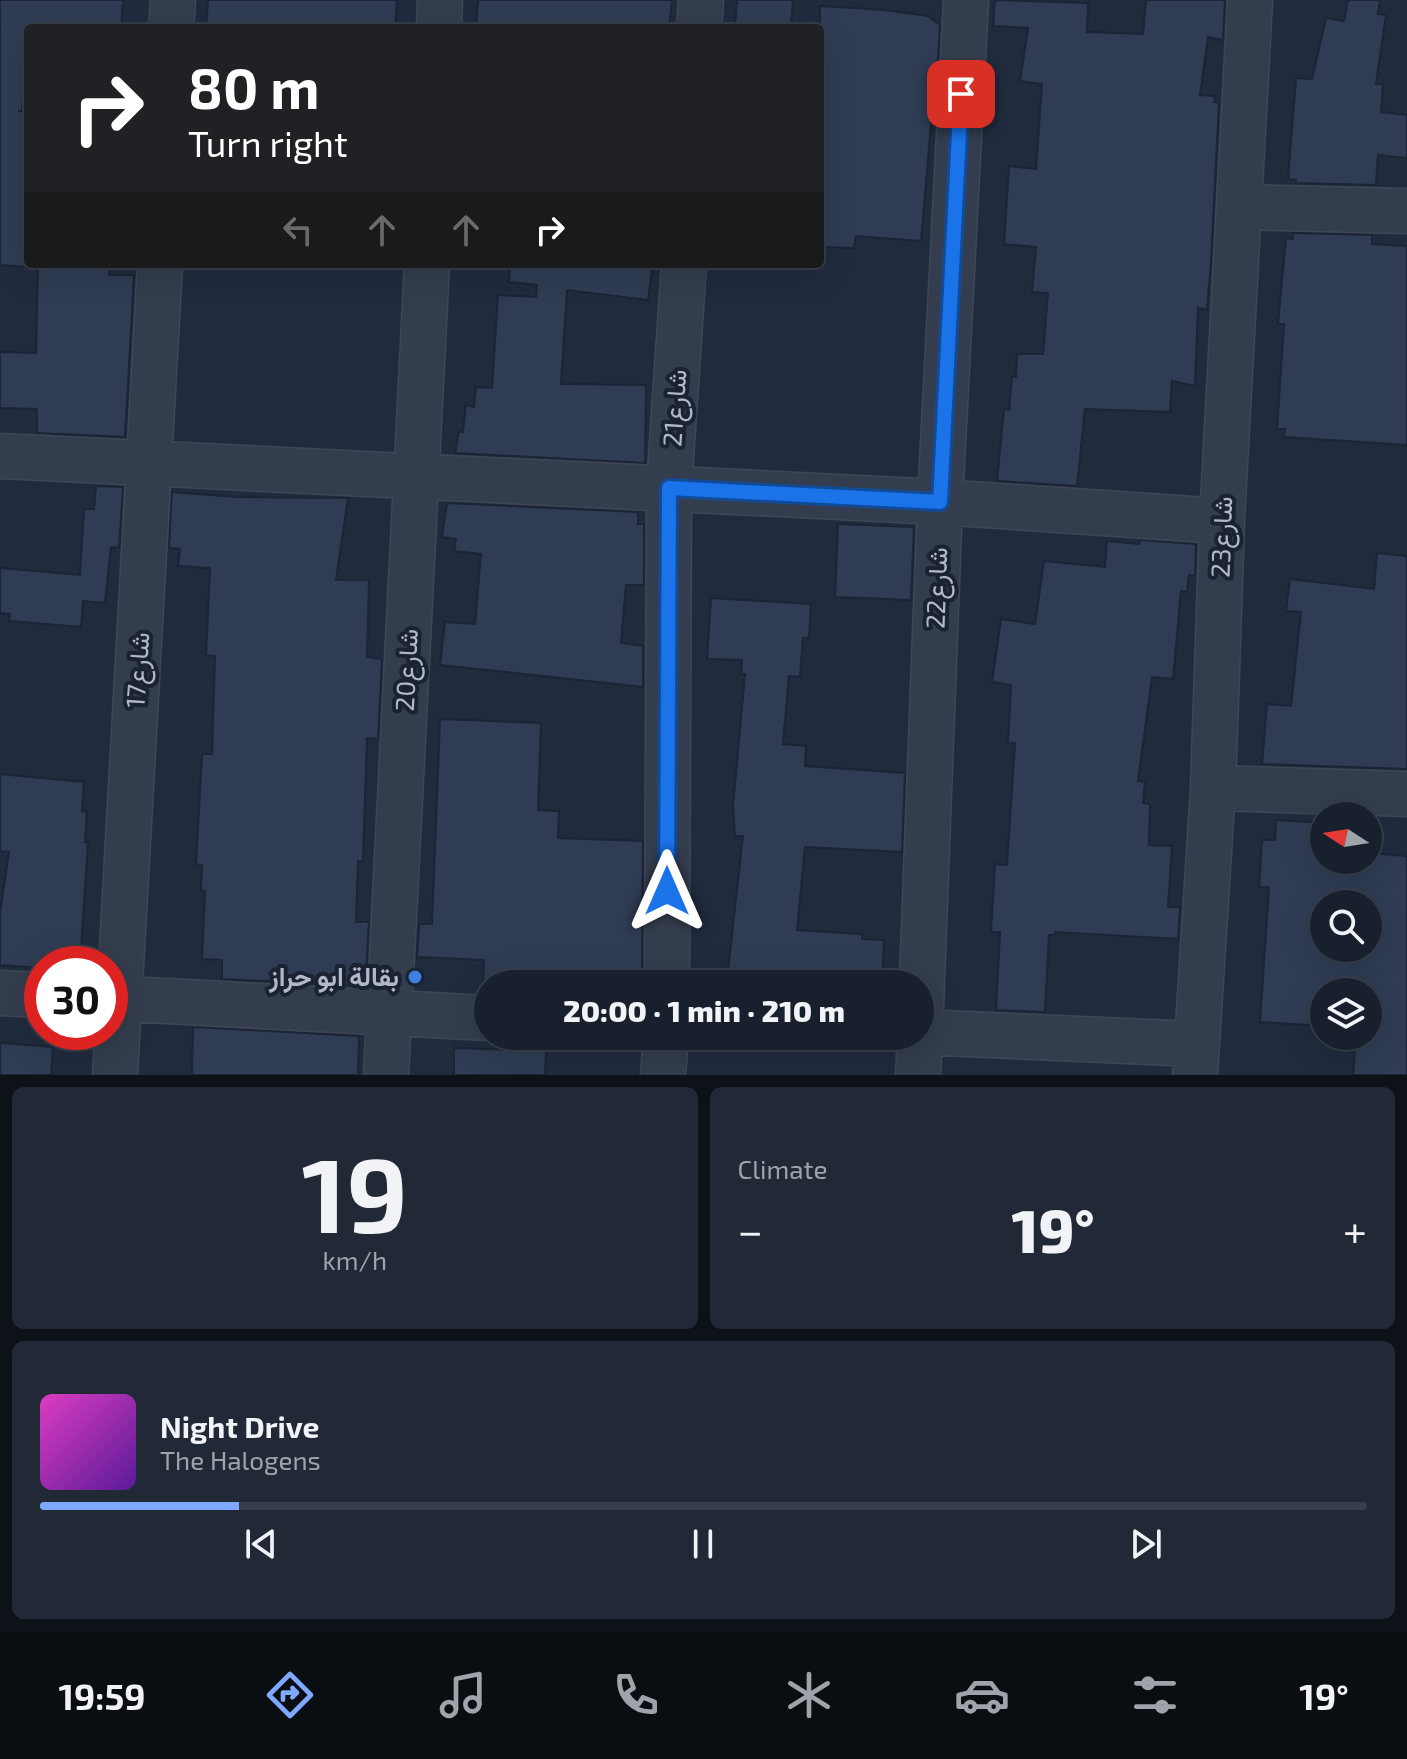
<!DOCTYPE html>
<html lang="en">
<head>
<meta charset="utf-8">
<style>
	body { margin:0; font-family:"Exo 2",Vazirmatn,sans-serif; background:#212836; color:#f1f3f6; height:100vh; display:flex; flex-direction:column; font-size:30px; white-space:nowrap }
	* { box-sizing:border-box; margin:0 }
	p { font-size:26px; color:#9fa3aa }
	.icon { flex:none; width:44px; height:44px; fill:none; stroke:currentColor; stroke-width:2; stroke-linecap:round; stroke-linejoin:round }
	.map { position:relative; height:1075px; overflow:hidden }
	.sheet { display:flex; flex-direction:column; gap:12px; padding:12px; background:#0d1219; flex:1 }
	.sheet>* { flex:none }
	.guide { position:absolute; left:24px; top:24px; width:800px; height:244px; border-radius:8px; box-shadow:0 8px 32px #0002,0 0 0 2px #363e4a; background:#202124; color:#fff; overflow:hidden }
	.needle { width:52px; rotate:282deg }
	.fabs { position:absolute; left:1310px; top:802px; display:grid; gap:16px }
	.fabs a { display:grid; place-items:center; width:72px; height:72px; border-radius:50%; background:#18202e; box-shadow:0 8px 32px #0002,0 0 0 2px #363e4a; font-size:40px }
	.speed { position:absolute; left:24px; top:946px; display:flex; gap:16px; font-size:40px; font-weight:700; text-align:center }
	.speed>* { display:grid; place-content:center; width:104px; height:104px; border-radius:50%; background:#18202e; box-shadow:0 8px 32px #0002,0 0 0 2px #363e4a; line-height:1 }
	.speed .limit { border:12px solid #d22; background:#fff; color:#111 }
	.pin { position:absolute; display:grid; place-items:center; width:68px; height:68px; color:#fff; margin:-34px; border-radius:16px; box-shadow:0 4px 12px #0006 }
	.me { position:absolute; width:88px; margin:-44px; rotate:0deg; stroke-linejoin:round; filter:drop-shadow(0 0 6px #0008) }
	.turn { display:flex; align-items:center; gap:28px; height:168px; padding:0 32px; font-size:36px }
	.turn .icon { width:104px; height:104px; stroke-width:2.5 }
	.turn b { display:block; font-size:56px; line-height:68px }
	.lanes { display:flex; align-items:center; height:76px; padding:0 32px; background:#0003; justify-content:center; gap:40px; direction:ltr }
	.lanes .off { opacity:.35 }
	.big { font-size:60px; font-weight:800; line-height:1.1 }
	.sheet .widget { flex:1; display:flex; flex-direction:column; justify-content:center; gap:12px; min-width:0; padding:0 28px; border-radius:12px; background:#212836 }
	.sheet .dial { align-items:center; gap:0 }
	.dial b { font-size:104px; line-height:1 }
	.song { display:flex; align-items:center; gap:24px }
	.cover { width:96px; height:96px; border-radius:12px; background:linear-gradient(135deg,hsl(310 70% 55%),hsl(270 70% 35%)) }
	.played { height:8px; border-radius:4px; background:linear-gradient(90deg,#7fa8ff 15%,#363e4a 15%) }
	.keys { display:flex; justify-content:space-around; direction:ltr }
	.heat { display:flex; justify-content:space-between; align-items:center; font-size:44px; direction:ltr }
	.sheet .tiles { flex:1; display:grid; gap:12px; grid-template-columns:1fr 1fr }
	.widget:last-child { grid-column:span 2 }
	.trip { position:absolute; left:474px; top:970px; width:460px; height:80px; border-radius:40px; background:#18202e; box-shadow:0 8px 32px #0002,0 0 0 2px #363e4a; font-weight:800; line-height:80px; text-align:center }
	.dock { display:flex; height:128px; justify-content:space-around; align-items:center; background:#0a0d12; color:#9fa3aa }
	.dock .icon { width:56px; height:56px }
	.dock .on { color:#7fa8ff }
	.dock b { font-size:36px; color:#f1f3f6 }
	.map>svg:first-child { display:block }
	.building { fill:#2f3c53; stroke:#1c2435; stroke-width:2; fill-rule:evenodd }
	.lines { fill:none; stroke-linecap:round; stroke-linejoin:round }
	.minor-casing { stroke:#3e4657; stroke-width:47 }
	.minor { stroke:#343d4e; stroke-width:44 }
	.route-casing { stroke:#114b97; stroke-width:20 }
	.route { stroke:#1a73e8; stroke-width:14 }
	.shop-dot { fill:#3f7fe0; stroke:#1a2233; stroke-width:3 }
	.labels { text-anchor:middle; stroke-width:8; stroke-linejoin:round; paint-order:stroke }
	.street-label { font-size:26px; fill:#b0b8ca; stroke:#1a2233 }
	.poi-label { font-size:26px; font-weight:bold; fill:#b0b8ca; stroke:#1a2233; text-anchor:end }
</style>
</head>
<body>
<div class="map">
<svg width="1407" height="1075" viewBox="0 0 1407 1075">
	<rect width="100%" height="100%" fill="#202b3e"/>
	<path class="building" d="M0,0H123L121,28H28L22,111H18L28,112V267L0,265Z
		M208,0H397L395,28H206Z
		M478,0H672L669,28H476Z
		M737,0H793L791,28L735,25Z
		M995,0L1088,3L1087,32L1143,34L1146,0H1225L1223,40L1208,37L1200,95L1215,96L1214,102L1219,103L1211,261L1207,310L1198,308L1195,386L1172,381L1170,412L1085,409L1077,486L997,481L1004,409L1009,410L1012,377H1016L1017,354H1043L1048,293L1032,292L1036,247L1004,244L1009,166L1036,169L1042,84L1020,81L1028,28L993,26Z
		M1348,0H1380L1378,14L1386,15L1376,84H1383L1381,112L1407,115V158L1378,155L1376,185L1296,183V180L1288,179L1296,78L1312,79L1326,18L1344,21Z
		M820,6L885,10L928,16L940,25L935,112H932L921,241L856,236L854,248L820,247Z
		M1293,233L1372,235V244L1407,246V445L1284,437L1285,429H1277L1284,324H1278L1286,238L1293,239Z
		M38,264H110L109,275H134L125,437L37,433V409L0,408V352L36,353Z
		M510,264H653L648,300L567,290L561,384L646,385L645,463L455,453L459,431L463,432L466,405L474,407L476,387L492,388L498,295L536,297L537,285L509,282Z
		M96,486L123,487L119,548L111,547L105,603L83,601L81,627L9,621L10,614L0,613V568L80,575L84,509H94Z
		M172,492L236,497L348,498L336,580H369L367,657L382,659L378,739L367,738L363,861H358L356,922H369L365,986L222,979V960L202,959L205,891H201L202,865L196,864L202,754H212L215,656L206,655L210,568L178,566L180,549L169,548Z
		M447,503L638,512V524H644V585H626L621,643L643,646V687L440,665L445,622L475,624L481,554L454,551L456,539L442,537Z
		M838,524L914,527L911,600L835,597Z
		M1140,540L1196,544L1195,576L1189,575L1187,592L1181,591L1173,679L1152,677L1138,781L1145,782L1143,803L1150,804L1149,845L1172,846L1168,907H1180L1178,939L1055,932V935H1049L1045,1012L996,1010L1000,932H991L995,864L1007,865L1015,743H1008L1011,685L992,682L1001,619L1035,624L1044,561L1105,567L1107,541L1139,544Z
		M1377,553L1407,556V769L1262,764L1267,704L1291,706L1301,612L1286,611L1290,579L1374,589Z
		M711,598L811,604L809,638H803L800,677L789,676L783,744L806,746L805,766L905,773L902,852L805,847L797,930L862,934V939L884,940L882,984H771L727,980L743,836H735L733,806L745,674H741L742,660L707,659Z
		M440,719L541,723L538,810L559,811L558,838L643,841L642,984H483L484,960L417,957L419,924H432Z
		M0,774L84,782L82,811L87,812L85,842H88L80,964H42V968L0,965V913L9,852L0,851Z
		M1276,820L1324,823V860H1368V853L1407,856V1075H1353L1356,1036H1368V992H1324V1026L1260,1022L1269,887H1259L1262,840H1275ZM1324,904H1368V948H1324Z
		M193,1027L359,1036L358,1075H192Z
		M0,1043L53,1047L51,1075H0Z
		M454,1048L546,1051L545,1075H454Z"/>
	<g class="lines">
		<g class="minor-casing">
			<path id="minor" d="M171,28L173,0
				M439,28L440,0
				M699,28L701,0
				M1239,207L1407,211
				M0,456L940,502L1222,521
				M1213,788L1407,794
				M667,984L669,488L684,264
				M0,993L42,995
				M110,998L488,1018
				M920,1032L1196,1044
				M920,1033L940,502L966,0
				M115,1075L160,264
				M386,1075L427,264
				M663,1075L666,1036
				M918,1075L920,1036
				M1195,1075L1213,788L1222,521L1250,0"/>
		</g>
		<use href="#minor" class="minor"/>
	</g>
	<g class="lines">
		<g class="route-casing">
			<path id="route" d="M667,891L669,488L940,502L961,94"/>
		</g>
		<use href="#route" class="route"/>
	</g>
	<circle class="shop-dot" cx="415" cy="977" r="8"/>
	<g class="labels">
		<g class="street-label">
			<text transform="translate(675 408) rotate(-86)" y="9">شارع21</text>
			<text transform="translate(1222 537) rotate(-88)" y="9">شارع23</text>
			<text transform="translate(937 588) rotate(-88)" y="9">شارع22</text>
			<text transform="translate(138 670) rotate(-86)" y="9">شارع17</text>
			<text transform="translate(407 670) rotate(-87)" y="9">شارع20</text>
		</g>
		<g class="poi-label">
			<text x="399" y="986">بقالة ابو حراز</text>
		</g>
	</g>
</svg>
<div class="fabs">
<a><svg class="needle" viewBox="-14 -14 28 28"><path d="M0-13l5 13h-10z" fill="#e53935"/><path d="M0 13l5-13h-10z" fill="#9fa3aa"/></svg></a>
<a><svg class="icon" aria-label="search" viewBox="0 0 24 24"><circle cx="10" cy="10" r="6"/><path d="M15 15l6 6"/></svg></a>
<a><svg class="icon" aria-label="layers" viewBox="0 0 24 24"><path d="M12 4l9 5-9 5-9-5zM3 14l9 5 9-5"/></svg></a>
</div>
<div class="speed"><div class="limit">30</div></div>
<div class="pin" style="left:961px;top:94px;background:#d93025"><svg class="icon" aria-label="arrive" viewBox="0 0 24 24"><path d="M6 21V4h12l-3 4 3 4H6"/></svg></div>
<svg class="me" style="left:667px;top:891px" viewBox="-20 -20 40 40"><path d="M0-17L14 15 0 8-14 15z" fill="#1a73e8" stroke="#fff" stroke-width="4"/></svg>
<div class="trip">20:00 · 1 min · 210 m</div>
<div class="guide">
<div class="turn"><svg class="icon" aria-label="right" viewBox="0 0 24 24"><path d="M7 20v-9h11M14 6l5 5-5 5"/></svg><div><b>80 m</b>Turn right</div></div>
<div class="lanes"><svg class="icon off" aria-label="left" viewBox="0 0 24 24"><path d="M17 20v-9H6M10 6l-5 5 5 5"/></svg><svg class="icon off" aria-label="ahead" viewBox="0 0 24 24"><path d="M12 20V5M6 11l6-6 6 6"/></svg><svg class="icon off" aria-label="ahead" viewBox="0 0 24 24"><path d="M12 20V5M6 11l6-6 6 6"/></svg><svg class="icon" aria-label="right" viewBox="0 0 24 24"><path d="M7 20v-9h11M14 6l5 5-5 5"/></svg></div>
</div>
</div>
<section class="sheet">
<div class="tiles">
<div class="widget dial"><b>19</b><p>km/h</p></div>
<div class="widget"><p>Climate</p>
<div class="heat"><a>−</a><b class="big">19°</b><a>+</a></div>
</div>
<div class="widget">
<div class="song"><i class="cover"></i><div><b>Night Drive</b><p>The Halogens</p></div></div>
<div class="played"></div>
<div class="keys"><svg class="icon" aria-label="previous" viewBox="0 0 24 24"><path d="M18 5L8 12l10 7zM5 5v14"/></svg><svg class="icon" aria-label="pause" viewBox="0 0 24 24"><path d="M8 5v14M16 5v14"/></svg><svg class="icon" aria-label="next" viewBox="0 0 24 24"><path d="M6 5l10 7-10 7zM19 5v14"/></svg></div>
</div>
</div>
</section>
<nav class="dock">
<b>19:59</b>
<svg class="icon on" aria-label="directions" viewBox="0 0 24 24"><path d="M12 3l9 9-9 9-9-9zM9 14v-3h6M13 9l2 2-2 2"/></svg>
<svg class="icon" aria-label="music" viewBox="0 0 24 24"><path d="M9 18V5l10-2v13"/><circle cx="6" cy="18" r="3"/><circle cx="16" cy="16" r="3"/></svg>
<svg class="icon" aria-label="phone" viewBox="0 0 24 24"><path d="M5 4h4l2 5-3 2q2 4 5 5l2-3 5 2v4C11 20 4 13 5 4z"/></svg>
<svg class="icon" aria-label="climate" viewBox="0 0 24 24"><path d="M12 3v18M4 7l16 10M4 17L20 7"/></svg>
<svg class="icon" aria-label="car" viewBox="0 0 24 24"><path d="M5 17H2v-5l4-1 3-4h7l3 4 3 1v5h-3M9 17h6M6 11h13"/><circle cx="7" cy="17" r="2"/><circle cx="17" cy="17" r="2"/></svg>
<svg class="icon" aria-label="filters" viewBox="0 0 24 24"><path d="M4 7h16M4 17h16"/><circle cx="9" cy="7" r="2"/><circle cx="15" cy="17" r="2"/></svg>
<b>19°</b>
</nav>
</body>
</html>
